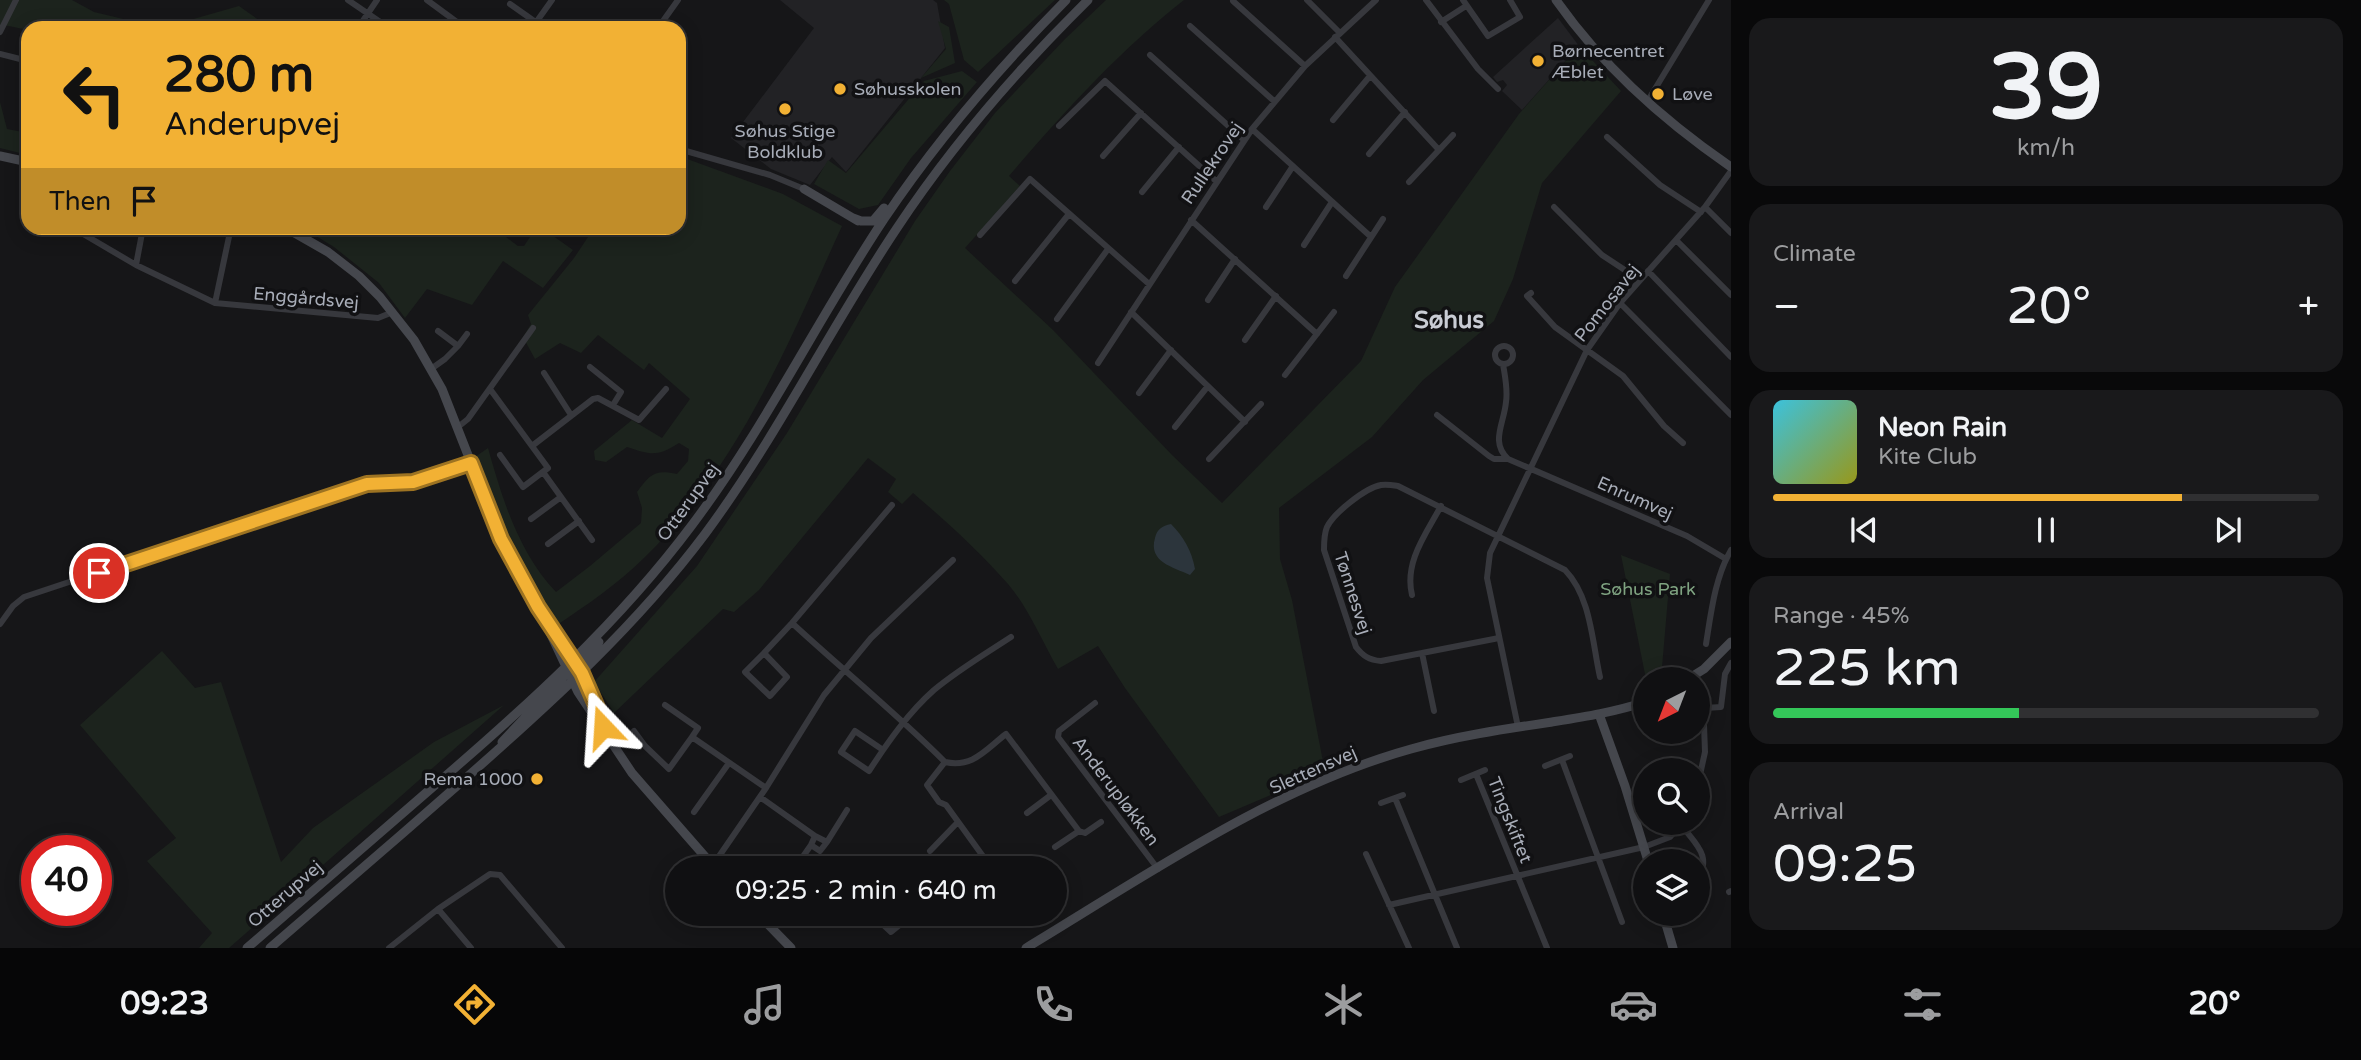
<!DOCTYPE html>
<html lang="en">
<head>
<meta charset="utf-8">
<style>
	body { margin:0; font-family:"Varela Round",sans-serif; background:#19191b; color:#f1f3f6; height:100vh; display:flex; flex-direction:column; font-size:26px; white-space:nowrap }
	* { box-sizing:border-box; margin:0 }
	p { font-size:23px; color:#9c9d9f }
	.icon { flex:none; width:38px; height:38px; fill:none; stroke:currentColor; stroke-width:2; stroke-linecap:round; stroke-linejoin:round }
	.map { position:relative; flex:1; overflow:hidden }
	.side { display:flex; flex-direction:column; gap:18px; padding:18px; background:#09090a; width:630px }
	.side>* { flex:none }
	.top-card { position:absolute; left:21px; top:21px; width:665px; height:214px; border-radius:21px; box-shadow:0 4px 18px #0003,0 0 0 2px #303032; background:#f2b134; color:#111; overflow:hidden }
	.needle { width:46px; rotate:222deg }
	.tools { position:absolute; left:1633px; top:667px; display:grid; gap:14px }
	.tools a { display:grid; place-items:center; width:77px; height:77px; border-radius:50%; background:#101012; box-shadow:0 4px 18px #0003,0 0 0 2px #303032; font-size:35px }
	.speed { position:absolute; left:21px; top:835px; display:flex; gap:14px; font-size:35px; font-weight:700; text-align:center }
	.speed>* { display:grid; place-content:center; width:91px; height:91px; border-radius:50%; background:#101012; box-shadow:0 4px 18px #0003,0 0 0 2px #303032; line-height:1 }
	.speed .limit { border:10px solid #d22; background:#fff; color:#111 }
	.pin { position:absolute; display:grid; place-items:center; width:60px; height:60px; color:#fff; margin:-30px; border:4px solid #fff; border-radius:50%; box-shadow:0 2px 7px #0007 }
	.me { position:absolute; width:77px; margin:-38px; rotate:340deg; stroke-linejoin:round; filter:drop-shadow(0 0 5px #0008) }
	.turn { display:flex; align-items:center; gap:24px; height:147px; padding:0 28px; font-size:32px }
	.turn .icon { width:91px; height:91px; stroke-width:2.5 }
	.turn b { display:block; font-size:49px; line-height:60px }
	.then { display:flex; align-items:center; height:66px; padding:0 28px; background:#0003; gap:14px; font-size:26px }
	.big { font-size:52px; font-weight:600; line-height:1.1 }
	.side .tile { flex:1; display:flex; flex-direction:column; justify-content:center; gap:10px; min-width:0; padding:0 24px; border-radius:21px; background:#19191b }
	.side .dial { align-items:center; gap:0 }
	.dial b { font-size:91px; line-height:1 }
	.song { display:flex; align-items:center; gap:21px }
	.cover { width:84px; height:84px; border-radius:10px; background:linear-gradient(135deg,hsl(190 70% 55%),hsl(60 70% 35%)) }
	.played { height:7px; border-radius:4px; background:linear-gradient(90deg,#f2b134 75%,#303032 75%) }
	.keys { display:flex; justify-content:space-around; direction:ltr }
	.heat { display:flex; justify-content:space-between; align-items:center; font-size:38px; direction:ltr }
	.charge { height:10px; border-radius:5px; background:linear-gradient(90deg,#34c759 45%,#303032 0) }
	.trip { position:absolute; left:665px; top:856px; width:402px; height:70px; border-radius:35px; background:#101012; box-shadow:0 4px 18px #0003,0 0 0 2px #303032; font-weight:600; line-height:70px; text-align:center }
	.dock { display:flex; height:112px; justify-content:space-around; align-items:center; background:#060607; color:#9c9d9f }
	.dock .icon { width:49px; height:49px }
	.dock .current { color:#f2b134 }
	.dock b { font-size:32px; color:#f1f3f6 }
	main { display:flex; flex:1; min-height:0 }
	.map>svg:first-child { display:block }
	.built { fill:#222225 }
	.green { fill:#1c231d }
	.water { fill:#2c353c }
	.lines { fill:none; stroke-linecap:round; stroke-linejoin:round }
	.street { stroke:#37383d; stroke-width:6 }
	.secondary { stroke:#45474d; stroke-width:9 }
	.route-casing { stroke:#9d7322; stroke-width:18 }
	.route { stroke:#f2b134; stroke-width:12 }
	.poi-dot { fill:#f2b134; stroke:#111113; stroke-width:2.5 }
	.labels { text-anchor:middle; stroke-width:7; stroke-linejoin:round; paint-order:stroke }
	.poi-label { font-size:18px; fill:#a8adb8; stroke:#111113; text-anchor:start }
	.street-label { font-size:18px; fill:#a8adb8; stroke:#111113 }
	.park-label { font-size:18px; fill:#7fa381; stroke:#111113 }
	.district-label { font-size:24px; font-weight:bold; fill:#c9ccd4; stroke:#111113 }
</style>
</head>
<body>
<main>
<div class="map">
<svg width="1731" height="948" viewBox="0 0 1731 948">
	<rect width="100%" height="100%" fill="#161618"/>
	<path class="built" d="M780,0H933L937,3L945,48L846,172L832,157L810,185L771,169L731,138L814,28Z
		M1558,18L1579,46L1522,110L1502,91L1507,85L1503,80L1497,82L1493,77Z"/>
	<path class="green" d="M0,0H72L94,12L161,28L28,30L4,25L0,32Z
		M944,0H1055L978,72L964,60L949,4Z
		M1106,0H1184C1119,51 1062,114 1009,176L1020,186L965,248L1053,330L1172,455L1222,503L1361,361L1395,287L1519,114L1579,46L1621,91L1542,183L1513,279L1494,321L1423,380L1372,437L1279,508L1280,559L1292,600L1325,772L1219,817L1125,688L1098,646L1058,669C1042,641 1029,609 1008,584C979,551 946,521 913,493L902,504L888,492L896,479L868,458L759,590L734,612L723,609L614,713L594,682L697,566L787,433L915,221L950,171L995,113L1065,39Z
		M239,6L270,28H162Z
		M938,21L949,27L955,63L921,78L946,49Z
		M962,71L977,82L911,158L878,205L859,209L814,184L828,160L846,173L924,81Z
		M0,102L7,129L28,133V155L0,148Z
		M679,156L783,194L842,226C788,344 740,464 645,557C618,584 588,604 557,625C522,573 496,516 475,457L488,448C502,498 519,554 556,592L590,566L641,523L642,508L637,492C650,474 655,469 677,474L688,461L689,449L679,443C657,457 651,455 627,447L606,462L595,460L594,451L632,420L662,438L690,399L649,363L644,370L598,335L581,353L560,343L535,359L523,337L531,324L528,315L574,258L594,228H679Z
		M303,228H494L518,246H524L536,228H542L573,250L543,288L503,261L472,305L427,289L405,318L379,283L334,247Z
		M1621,555L1670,574L1661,679H1646Z
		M162,651L195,688L221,682L281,862L313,828L434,742L504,705L229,948H199L212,933L147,861L176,838L80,725Z"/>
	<path class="water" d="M1171,524C1183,536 1192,551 1195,569L1190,575C1173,567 1148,562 1155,538C1157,529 1162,526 1171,524Z"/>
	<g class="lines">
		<path class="street" d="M348,0L389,28
			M427,0L465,28
			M1307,0L1340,33
			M1426,0L1478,69L1498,89
			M1463,0L1488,36L1520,17L1510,0
			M1233,1L1305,66
			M510,4L544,28
			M1441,22L1466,6
			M1190,26L1274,101
			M358,28L377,0
			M532,28L552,0
			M658,28L678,0
			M0,32L16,0
			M1335,37L1439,150
			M0,54L28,61
			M1150,55L1244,140
			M1647,102L1709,0
			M1333,120L1370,76
			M1059,126L1105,81L1216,181
			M1252,129L1370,236
			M1607,137L1660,185L1701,212
			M679,149L770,175L804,189
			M1369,154L1405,112
			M1103,156L1141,113
			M1409,182L1453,135
			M1142,192L1179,147
			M1266,207L1293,166
			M1554,207L1602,255L1640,280
			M1705,207L1731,233
			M1191,220L1317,334
			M73,228L136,265L215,303L378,318L393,312
			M980,235L1030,179L1149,284
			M1676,240L1731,295
			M1304,245L1332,202
			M136,265L143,228
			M1648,271L1731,357
			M1346,276L1383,219
			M1015,281L1069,214
			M1531,293L1527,296L1555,327L1623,376L1664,426L1683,443
			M1208,300L1235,259
			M215,303L230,232
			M1620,303L1731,415
			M1131,312L1245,422
			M1057,319L1108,249
			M1245,340L1276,296
			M458,346L467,334
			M1495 355a9 9 0 1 1 18 0a9 9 0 1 1-18 0Z
			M1098,363L1252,129L1305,66L1376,0
			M1503,364C1505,377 1508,389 1506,402C1504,424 1490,442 1508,459L1687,536L1726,559
			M590,367L621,392L613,405
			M431,369L445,359L458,346L438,331
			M544,373L571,415
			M1285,375L1334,312
			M490,389L548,468L523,487L500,455
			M1139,393L1171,350
			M1437,415L1489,456L1494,459H1508
			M458,427L468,419L533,328
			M1175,427L1208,386
			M532,446L593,399L598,398L639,420L666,389
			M1209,459L1261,404
			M543,472L592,540
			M531,519L561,497
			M548,544L579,521
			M1412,595C1404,562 1426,534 1441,506
			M792,623C843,670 896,713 945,762
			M0,624L13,606L24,597L367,483L413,482L471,463
			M1499,638L1381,661C1369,660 1363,656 1356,647L1324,550C1324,542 1324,534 1327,527C1334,513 1365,488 1381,485C1387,484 1392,485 1398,486L1565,570C1591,597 1592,641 1600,677
			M1706,644C1711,613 1715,577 1731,550
			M764,653L745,672L770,696L787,677L764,653L792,623L892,505
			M1422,653L1434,711
			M1095,703L1059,731L1058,737L1158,869
			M665,705L698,728L692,737L766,788
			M1705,708L1721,707L1725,674L1731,663
			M1518,727L1487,578L1490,553L1587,350L1620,303L1705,207L1731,171
			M634,731L645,746L669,769L692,737
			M883,750L855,731L841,752L869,771C888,742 908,713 934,690C958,670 985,654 1011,637
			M1562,760L1622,922
			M945,762C973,768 985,750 1006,734L1079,831L1055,847
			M945,762L927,785L939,802L946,805L985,859L978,868
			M1545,766L1570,756
			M1476,774L1547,948
			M1461,780L1485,770
			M1698,784L1705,752L1703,698
			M760,797L815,836L827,842L820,851L811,845L815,836
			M1395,798L1457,948
			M1381,803L1403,795
			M694,812L729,763
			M1027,813L1051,795
			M1682,826C1698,847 1711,855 1698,882
			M1079,831L1085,833L1101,822
			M827,842L847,810
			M930,851L957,823
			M1366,854L1409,948
			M713,865L766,788L824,695L871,638L953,560
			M795,868L811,845
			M1729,892L1731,891
			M1389,905L1644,847L1670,837L1683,822
			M438,909L490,874L500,875L562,948
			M874,916L891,932L907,919H916L921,914
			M1680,921L1683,914
			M389,948L438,909L471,948"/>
		<path class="secondary" d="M1556,0C1603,67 1664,121 1731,167
			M0,156L28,162
			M804,189L858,221
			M853,218L861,221H873L884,208
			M286,228L328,252L359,276L380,297L414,340L442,389L501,539L538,607L578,692L632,773L715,868
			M548,621L582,673L603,722
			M576,672L581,662L599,642
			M1688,679L1704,669L1731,642
			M1599,714L1625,786L1648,861
			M502,742L569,671
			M758,914L791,948
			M1663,914L1673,948
			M247,948C310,894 372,840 434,786C527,706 618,624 692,525C765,428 817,320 884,219C937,140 999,68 1066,0
			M270,948C336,891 401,835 466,778C552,702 636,626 705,534C777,437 830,328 897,228C952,145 1017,70 1088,0
			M1026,948C1147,875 1274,787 1411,749C1457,736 1505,729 1552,722C1583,717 1615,712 1645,702"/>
	</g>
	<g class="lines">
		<g class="route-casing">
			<path id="route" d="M99,573L367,484L413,482L471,463L501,539L538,607L582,673L602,719L603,727"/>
		</g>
		<use href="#route" class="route"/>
	</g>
	<g class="poi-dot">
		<circle cx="1538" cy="61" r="7"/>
		<circle cx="840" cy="89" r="7"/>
		<circle cx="1658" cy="94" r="7"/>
		<circle cx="785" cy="109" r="7"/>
		<circle cx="537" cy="779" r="7"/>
	</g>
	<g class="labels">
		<g class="poi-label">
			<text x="1552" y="57">Børnecentret<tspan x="1552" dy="21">Æblet</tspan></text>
			<text x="854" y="95">Søhusskolen</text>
			<text x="1672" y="100">Løve</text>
			<text x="785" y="137" text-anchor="middle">Søhus Stige<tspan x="785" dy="21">Boldklub</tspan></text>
			<text x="523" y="785" text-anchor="end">Rema 1000</text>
		</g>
		<g class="street-label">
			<text transform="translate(1212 163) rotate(-56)" y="6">Rullekrovej</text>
			<text transform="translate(306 298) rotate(5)" y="6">Enggårdsvej</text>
			<text transform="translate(1607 303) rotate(-52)" y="6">Pomosavej</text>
			<text transform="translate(1635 498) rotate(24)" y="6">Enrumvej</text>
			<text transform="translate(688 502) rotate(-54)" y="6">Otterupvej</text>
			<text transform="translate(1353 593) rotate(72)" y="6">Tønnesvej</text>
			<text transform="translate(1313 770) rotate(-24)" y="6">Slettensvej</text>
			<text transform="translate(1116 791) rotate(53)" y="6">Anderupløkken</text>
			<text transform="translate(1510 820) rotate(68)" y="6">Tingskiftet</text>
			<text transform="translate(285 894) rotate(-41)" y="6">Otterupvej</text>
		</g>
		<g class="park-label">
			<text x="1648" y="595">Søhus Park</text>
		</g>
		<g class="district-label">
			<text x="1449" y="328">Søhus</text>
		</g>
	</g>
</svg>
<div class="tools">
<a><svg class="needle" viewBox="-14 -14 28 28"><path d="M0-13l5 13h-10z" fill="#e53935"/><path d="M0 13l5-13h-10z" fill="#9c9d9f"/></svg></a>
<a><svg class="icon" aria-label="search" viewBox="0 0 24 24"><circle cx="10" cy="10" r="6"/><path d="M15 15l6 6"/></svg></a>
<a><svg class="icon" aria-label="layers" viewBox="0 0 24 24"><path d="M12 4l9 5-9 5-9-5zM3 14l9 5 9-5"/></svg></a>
</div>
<div class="speed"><div class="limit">40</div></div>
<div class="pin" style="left:99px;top:573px;background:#d93025"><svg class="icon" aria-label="arrive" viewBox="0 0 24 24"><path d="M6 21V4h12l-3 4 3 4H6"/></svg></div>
<svg class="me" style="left:603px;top:727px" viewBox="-20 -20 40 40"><path d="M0-17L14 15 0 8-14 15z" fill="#f2b134" stroke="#fff" stroke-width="4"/></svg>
<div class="trip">09:25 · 2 min · 640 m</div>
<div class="top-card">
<div class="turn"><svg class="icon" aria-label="left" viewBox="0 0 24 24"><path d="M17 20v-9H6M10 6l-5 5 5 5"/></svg><div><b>280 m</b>Anderupvej</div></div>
<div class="then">Then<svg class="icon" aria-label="arrive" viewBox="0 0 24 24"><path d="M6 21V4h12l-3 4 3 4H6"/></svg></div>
</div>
</div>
<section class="side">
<div class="tile dial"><b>39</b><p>km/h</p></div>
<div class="tile"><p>Climate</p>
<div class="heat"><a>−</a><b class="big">20°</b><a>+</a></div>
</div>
<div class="tile">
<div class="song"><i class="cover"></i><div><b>Neon Rain</b><p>Kite Club</p></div></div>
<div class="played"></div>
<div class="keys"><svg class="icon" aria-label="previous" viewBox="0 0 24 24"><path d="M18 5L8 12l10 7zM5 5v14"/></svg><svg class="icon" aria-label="pause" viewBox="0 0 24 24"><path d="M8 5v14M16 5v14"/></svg><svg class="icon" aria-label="next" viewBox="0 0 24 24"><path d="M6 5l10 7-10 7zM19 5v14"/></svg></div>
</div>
<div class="tile"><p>Range · 45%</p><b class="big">225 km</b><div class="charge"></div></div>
<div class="tile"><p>Arrival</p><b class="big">09:25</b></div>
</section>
</main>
<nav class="dock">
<b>09:23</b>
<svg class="icon current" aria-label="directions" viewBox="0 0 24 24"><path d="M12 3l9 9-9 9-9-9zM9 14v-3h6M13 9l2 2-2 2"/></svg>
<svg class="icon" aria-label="music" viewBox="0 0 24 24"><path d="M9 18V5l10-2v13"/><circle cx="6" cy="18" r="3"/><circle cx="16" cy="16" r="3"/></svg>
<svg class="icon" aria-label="phone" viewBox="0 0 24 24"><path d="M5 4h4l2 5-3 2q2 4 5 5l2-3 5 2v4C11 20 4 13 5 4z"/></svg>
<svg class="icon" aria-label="climate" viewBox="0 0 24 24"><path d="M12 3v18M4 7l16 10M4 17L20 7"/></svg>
<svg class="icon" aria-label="car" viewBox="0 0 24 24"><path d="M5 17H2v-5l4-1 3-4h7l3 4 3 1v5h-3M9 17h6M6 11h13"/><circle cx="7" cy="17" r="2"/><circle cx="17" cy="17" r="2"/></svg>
<svg class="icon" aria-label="filters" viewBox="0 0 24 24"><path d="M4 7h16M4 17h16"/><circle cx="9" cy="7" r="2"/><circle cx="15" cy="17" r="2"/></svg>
<b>20°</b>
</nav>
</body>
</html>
